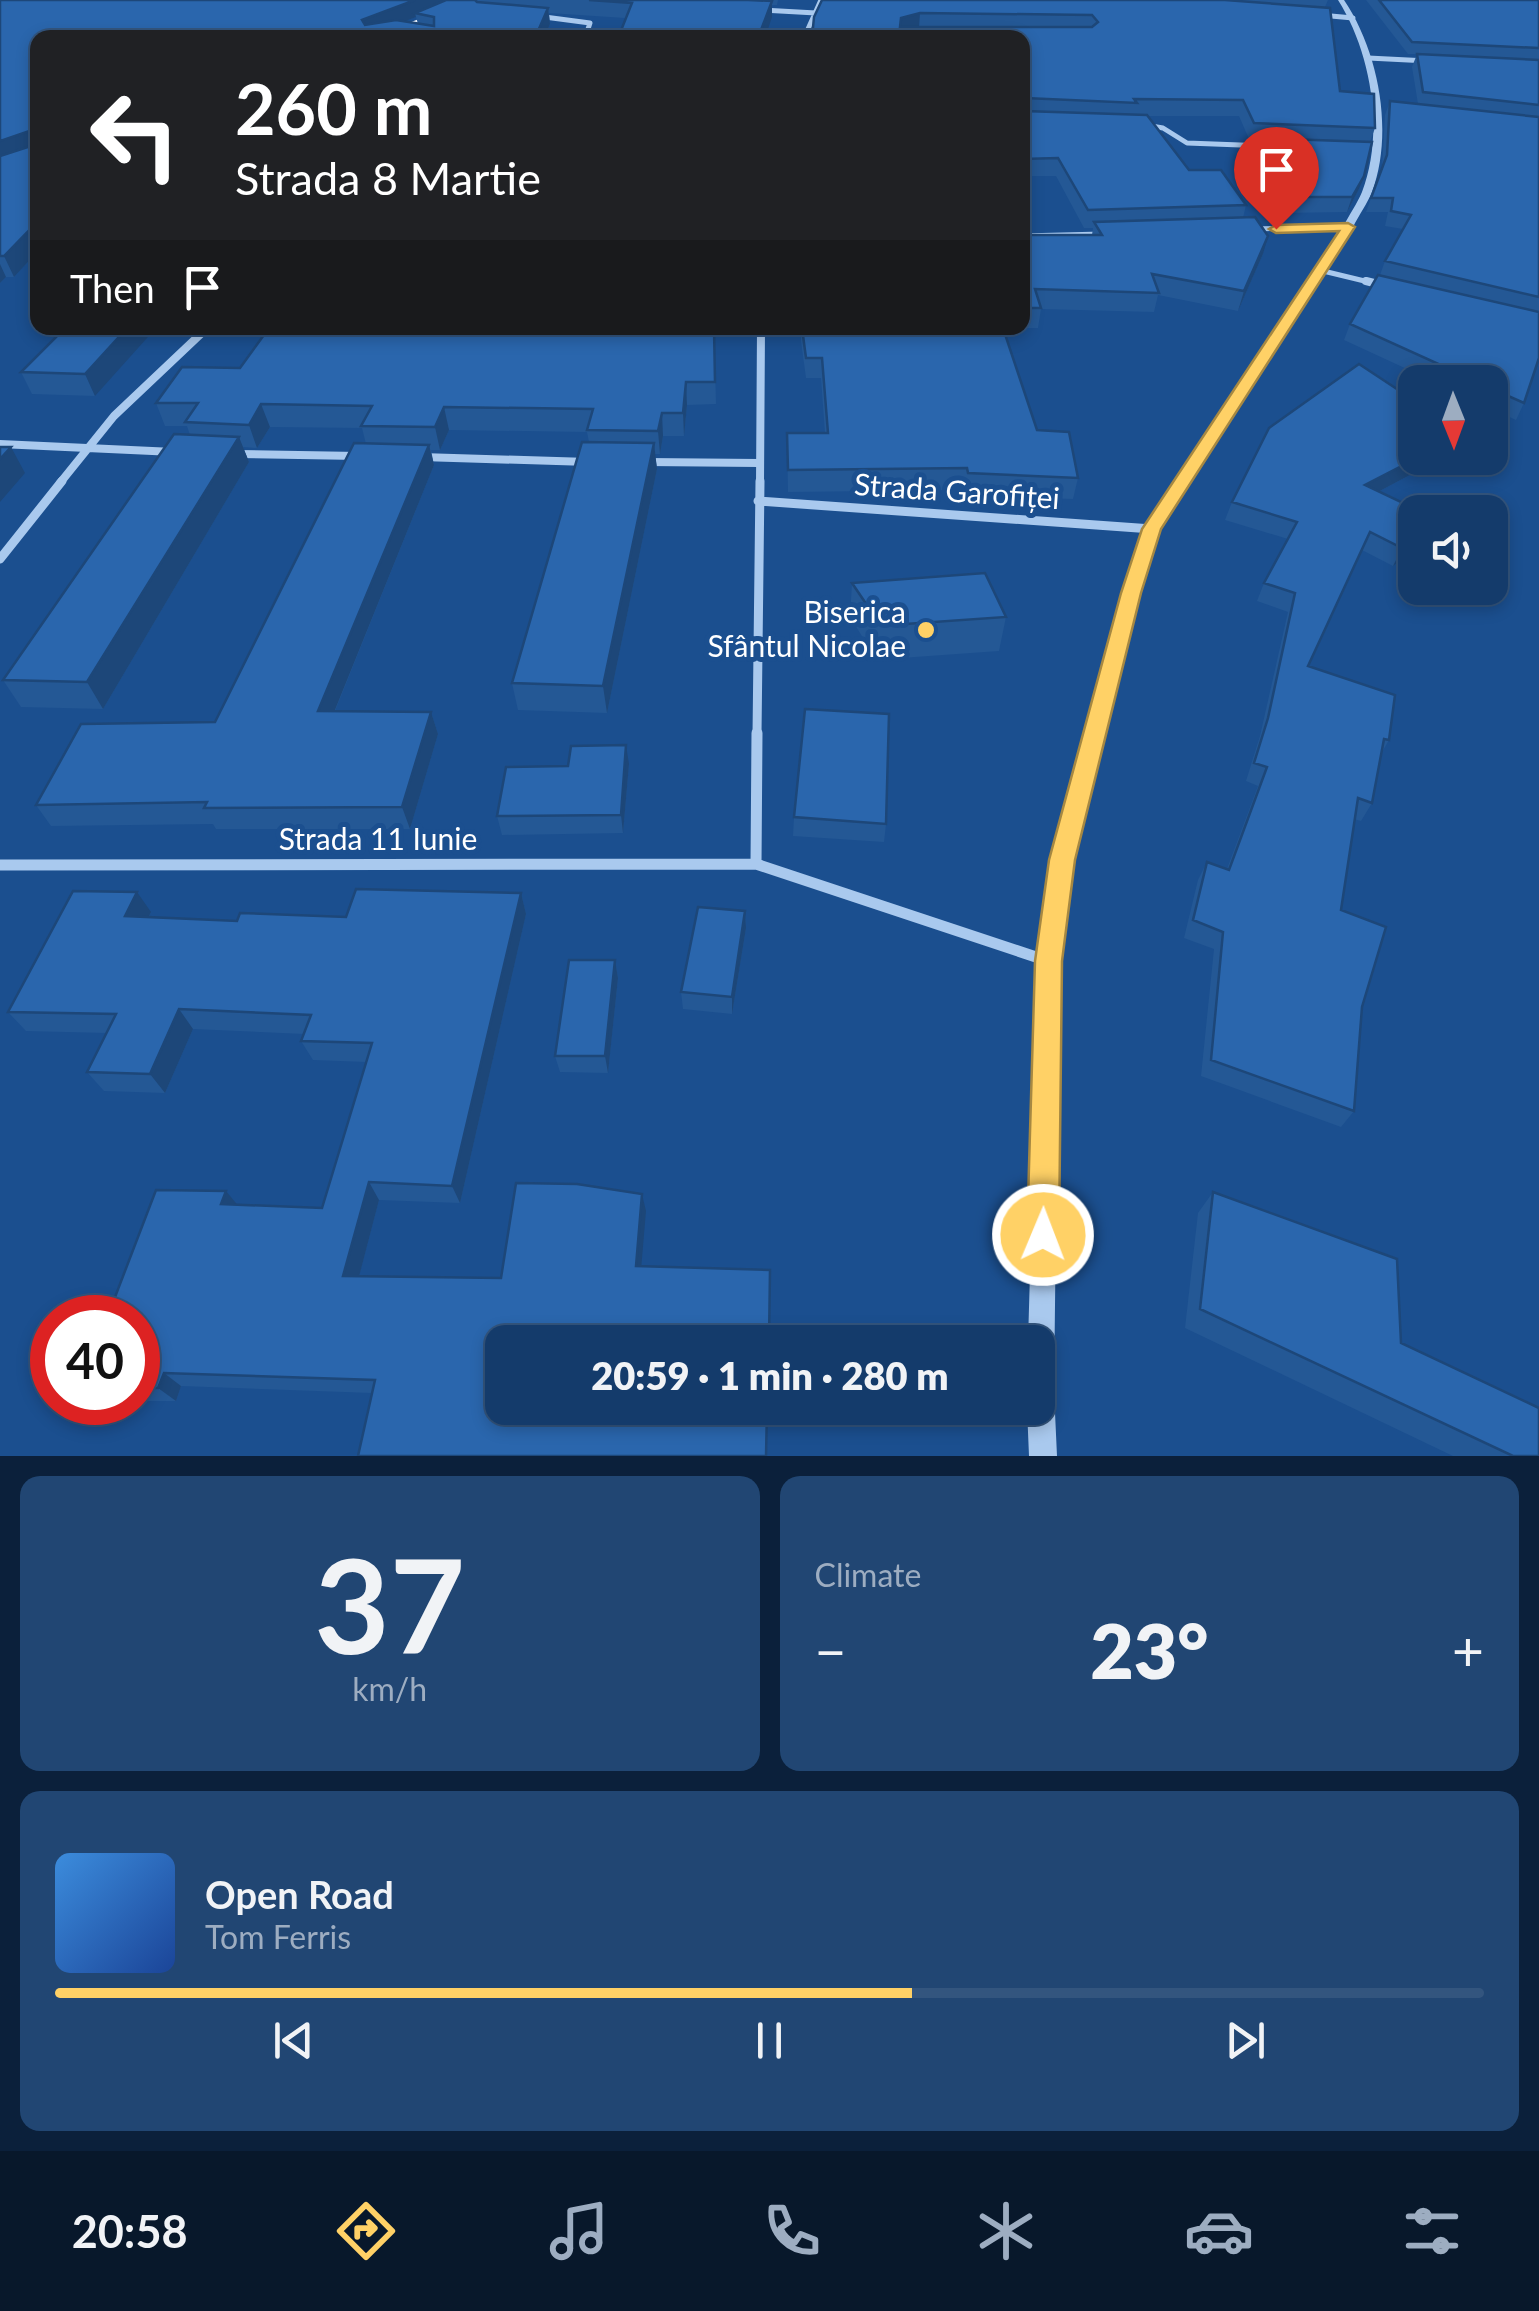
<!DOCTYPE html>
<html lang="en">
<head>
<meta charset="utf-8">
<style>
	body { margin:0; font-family:Lato,sans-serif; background:#214673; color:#f1f3f6; height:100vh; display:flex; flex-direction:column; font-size:38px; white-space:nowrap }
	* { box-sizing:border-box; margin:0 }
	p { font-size:32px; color:#9dadc1 }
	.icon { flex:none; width:55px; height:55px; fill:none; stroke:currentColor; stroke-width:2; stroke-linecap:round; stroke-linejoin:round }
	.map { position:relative; height:1456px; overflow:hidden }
	.side { display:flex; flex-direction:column; gap:20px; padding:20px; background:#0b203b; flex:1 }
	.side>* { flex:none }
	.hud { position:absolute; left:30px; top:30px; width:1000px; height:305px; border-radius:20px; box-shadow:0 5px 15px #0003,0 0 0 2px #33557e; background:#202124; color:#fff; overflow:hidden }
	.needle { width:65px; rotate:179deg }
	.controls { position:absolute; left:1398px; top:365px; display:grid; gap:20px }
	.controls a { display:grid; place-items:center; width:110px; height:110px; border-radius:20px; background:#143b6b; box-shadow:0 5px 15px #0003,0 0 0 2px #33557e; font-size:50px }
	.speed { position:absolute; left:30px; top:1295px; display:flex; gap:20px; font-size:50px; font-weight:700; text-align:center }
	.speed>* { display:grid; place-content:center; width:130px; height:130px; border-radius:50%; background:#143b6b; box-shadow:0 5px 15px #0003,0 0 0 2px #33557e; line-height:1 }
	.speed .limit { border:15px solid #d22; background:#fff; color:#111 }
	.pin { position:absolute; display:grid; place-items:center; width:85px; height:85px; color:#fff; margin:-102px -42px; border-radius:50% 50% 50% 0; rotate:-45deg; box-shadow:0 0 10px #0007 }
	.pin .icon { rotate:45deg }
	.me { position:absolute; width:110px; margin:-55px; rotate:1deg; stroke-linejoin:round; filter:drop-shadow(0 0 8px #0008) }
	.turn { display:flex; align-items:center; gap:35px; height:210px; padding:0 40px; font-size:45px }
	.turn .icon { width:130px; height:130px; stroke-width:2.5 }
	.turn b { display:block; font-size:70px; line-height:85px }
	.then { display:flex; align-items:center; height:95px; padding:0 40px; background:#0003; gap:20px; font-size:38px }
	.big { font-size:75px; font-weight:800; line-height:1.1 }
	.side .card { flex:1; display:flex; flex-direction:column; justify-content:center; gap:15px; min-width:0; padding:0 35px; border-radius:20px; background:#214673 }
	.side .dial { align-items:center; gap:0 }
	.dial b { font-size:130px; line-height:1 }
	.song { display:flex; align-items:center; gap:30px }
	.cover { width:120px; height:120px; border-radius:15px; background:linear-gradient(135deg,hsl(210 70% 55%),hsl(220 70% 35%)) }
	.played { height:10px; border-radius:5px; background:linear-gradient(90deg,#ffd166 60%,#33557e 60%) }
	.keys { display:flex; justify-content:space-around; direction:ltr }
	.heat { display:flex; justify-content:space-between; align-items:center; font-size:55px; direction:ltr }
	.side .tiles { flex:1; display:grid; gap:20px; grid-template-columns:1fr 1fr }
	.card:last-child { grid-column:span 2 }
	.trip { position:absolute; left:485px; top:1325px; width:570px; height:100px; border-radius:20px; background:#143b6b; box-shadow:0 5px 15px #0003,0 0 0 2px #33557e; font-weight:800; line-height:100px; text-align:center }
	.tabs { display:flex; height:160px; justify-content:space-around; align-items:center; background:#08182b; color:#9dadc1 }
	.tabs .icon { width:70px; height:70px }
	.tabs .active { color:#ffd166 }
	.tabs b { font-size:45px; color:#f1f3f6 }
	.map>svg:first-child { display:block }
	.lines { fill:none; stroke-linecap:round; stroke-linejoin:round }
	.minor-far3 { stroke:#a9c9ee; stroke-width:5 }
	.minor-far2 { stroke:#a9c9ee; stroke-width:8 }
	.minor-far1 { stroke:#a9c9ee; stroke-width:9 }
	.minor { stroke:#a9c9ee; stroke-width:11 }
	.tertiary { fill:#a9c9ee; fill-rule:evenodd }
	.primary { fill:#f0f6ff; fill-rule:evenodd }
	.wall { fill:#245895; fill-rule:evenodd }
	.shaded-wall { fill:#1d4779 }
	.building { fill:#2a66ad; stroke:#1d4779; stroke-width:2.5; fill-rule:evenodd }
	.route { fill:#ffd166; stroke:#a68842; stroke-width:2.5 }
	.poi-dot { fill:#ffd166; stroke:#1b4f8f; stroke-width:4 }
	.labels { text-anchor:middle; stroke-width:10; stroke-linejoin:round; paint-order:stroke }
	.street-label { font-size:30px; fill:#fff; stroke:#1b4f8f }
	.poi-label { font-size:30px; fill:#fff; stroke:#1b4f8f; text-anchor:end }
</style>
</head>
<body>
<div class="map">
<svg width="1539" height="1456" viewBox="0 0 1539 1456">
	<rect width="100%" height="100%" fill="#1b4f8f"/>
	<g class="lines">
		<path class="minor-far3" d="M762,10L816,13
			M1320,15L1353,18
			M537,16L590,23L585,38
			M804,38L821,0
			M1368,58L1428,61
			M1145,125L1163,128L1187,143L1267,146
			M1254,229L1348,227
			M1022,236L1102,234
			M1319,270L1377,284"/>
		<path class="minor-far2" d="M1366,281L1382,285
			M0,444L174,452
			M236,454L359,456
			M421,457L589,462
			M646,462L759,463
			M60,483L114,416L207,328
			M760,483L761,328"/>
		<path class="minor-far1" d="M758,501L1152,529
			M0,559L62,481
			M757,735L760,481"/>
		<path class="minor" d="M756,864L757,733
			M0,865L756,864L1048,961"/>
		<path class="tertiary" d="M1338,0H1344C1379,52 1394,132 1372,192C1367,204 1359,215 1353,227L1159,529L1090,777L1072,860L1059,961L1054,1391L1057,1456H1029L1027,1408H1038V1342H1028L1039,961L1052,860L1072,777L1145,529L1343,227C1349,215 1357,204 1362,192C1385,132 1371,52 1338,0Z"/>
		<path class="primary" d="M469,0H483L385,38H369Z"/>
	</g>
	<path class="wall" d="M0,0H778L777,5H772V17L625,18L549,13L550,24L544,38H38V251L14,277H6L0,283ZM416,17L418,24L404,21Z
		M822,0H1328L1325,7L1340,91L1375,128L1370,142L1358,191L1347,212L1282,213L1255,152L1259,140L1249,139L1239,116H1147L1189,170L1246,205L1243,218L1263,254L1238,311L1158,295L1154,312L1041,309L1038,328H1003L1037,430L1078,478L1073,499L965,495L964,490L788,492L787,433H825L821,378H806L801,341V328H1022V235H1092L1093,228H1084L1056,176H1022V38H812Z
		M1366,0H1539V358L1524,403L1516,420L1490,408V382H1435L1344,340L1350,324L1380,275L1385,261L1403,229L1385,226L1388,212H1366L1382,168L1385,115L1390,101L1418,104L1412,67L1417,54H1408Z
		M65,328L95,396L32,394L21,372Z
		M714,328L716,404L687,405L684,436H663L660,454H655L657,469L607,713L518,710L512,683L589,442L587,432L449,430L440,450H431L434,465L335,711L431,712L438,734L410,829H216L213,824L51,826L36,805L215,722L366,444L362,428L270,427L257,448L243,447L249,462L103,709L21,707L3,680L190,435L187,426H165L156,403L240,368Z
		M1415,458H1442L1378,492L1415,512V550L1393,566L1362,550L1308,666L1389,740L1381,754L1372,803L1361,821L1354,819L1341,910L1362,1007L1354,1111L1341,1127L1201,1076L1214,949L1184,938L1198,880L1207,862L1227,869L1258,786L1246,781L1260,736L1288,612L1257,601L1264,583L1288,539L1225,520L1232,502Z
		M852,583L1006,617L999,651L887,659L870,649L850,617Z
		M629,764L623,833L502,835L497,816L568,766Z
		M794,817L886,824L884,842L793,836Z
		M521,893L526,914L460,1203L379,1200L359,1276L501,1278L646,1211L372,1393L181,1386L176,1401H138V1318L238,1205L322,1208L367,1062L313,1060L301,1041L304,1034L193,1029L165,1093L104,1091L87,1072L106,1033L26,1031L8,1012L151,912L149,917L237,921L346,917Z
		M745,911L746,928L732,1014L683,1009L681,992Z
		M615,960L618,978L608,1073L560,1072L555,1056Z
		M1213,1192L1401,1343L1539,1456H1453L1185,1328L1198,1213Z"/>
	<path class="shaded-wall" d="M415,0H459L415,13L416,17L366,36L362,20Z
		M772,1V17L765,38H758Z
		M548,8L550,24L544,38H535Z
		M920,13L919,28L900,33L901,18Z
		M29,131L37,149L0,163V141Z
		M1364,176L1358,191L1347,212L1352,197Z
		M38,221V251L14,277L4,256Z
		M1268,236L1263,254L1238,311L1244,291Z
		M0,264L6,277L0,283Z
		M127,328H156L95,396L85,374Z
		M686,382L687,405L684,436L683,413Z
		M261,404L270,427L257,448L249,425Z
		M444,407L449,430L440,450L435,427Z
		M662,413L663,436L660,454L658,431Z
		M239,437L249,462L103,709L87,682Z
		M654,443L657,469L607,713L603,686Z
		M429,445L434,465L326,732L318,711Z
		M11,447L25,473L0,502V459Z
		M1417,458H1442L1357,503L1365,485Z
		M1415,538V550L1393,566L1402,548Z
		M431,712L438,734L410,829L402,807Z
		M626,745L629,764L623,833L621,815Z
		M137,892L151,912L139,937L125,916Z
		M521,893L526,914L460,1203L452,1186Z
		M745,911L746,928L732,1014V997Z
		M615,960L618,978L608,1073L605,1056Z
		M179,1009L193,1029L165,1093L150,1074Z
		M369,1182L379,1200L355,1292L343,1276Z
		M226,1191L240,1208L221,1204Z
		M642,1194L646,1211L640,1282L636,1266Z
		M164,1373L181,1386L176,1401L158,1388Z"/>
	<path class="building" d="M0,0H415L362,20L365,25L396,20L434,26V17L415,13L446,0H475L477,2L548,8L535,38H38V221L4,256H0V156L31,146L34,134L29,131L0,141Z
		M589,0H748L772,1L758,38H618L632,3Z
		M822,0H1225L1330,8L1340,91L1374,94L1375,128L1254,123L1243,100L1134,99L1137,103L1025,98L1022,100V38H812L814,17ZM920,13L1092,15L1098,22L1092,27H900L901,18Z
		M1379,0H1539V48L1412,42Z
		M1417,54L1539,60V105L1423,92Z
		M1390,101L1539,117V297L1385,261L1411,215L1391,211L1393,198H1371L1387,155Z
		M1022,108L1024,111L1147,115L1189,170H1221L1246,205L1088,210L1058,158L1022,159Z
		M1259,138L1372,142L1364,176L1352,197H1287Z
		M1255,217L1268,236L1244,291L1152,274L1159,293L1035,289L1041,308H1022V235H1102L1094,222Z
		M1378,275L1539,312V358L1524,403L1490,388V382H1478L1350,324Z
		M65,328H127L85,374L21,372Z
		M269,328H714L715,382H686L683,413H662L658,431L587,430L593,409L444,407L435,427L361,426L372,406L261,404L249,425L185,422L198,403H156L182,367L240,368Z
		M802,328H1003L1037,430L1069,432L1078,478L968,473L967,468L788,470L787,433H828L822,358H806Z
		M1359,364L1415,401V458H1417L1365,485L1422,512H1415V538L1402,548L1370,532L1308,666L1395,695L1389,740L1384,739L1372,803L1358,798L1341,910L1386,927L1362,1007L1354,1111L1211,1060L1223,932L1193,920L1207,862L1229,870L1267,767L1254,763L1268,718L1295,593L1264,583L1297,522L1232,502L1269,428Z
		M174,434L239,437L87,682L3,680Z
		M582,442L654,443L603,686L512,683Z
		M354,443L429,445L318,711L431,712L402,807L204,808L207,802L36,805L81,724L215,722Z
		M0,447H11L0,459Z
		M985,573L1006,617L891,625L873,614L852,583Z
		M805,709L889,714L886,824L794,817Z
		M626,745L621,815L497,816L506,767L568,766L571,746Z
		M356,889L521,893L452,1186L369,1182L343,1276L501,1278L516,1183L577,1184L642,1194L636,1266L770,1270L769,1342H502V1408H767L766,1456H358L375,1380L164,1373L158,1388H138V1318H107L156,1190L226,1191L221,1204L322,1208L372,1043L301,1041L311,1015L179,1009L150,1074L87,1072L116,1014L8,1012L73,891L137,892L125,916L237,921L240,913L346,917Z
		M698,907L745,911L732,997L681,992Z
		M569,960H615L605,1056H555Z
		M1213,1192L1397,1259L1401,1343L1539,1408V1456H1513L1200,1309Z"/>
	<path class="route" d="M1348,223L1355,227L1161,529L1141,593L1075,860L1062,961L1059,1235L1055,1246L1043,1251L1032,1246L1027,1235L1035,961L1049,860L1121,593L1142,529L1339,231L1276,233L1269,229L1276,225Z"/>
	<circle class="poi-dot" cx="926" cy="630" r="10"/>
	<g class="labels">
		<g class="street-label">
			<text transform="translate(957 492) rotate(4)" y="10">Strada Garofiței</text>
			<text x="378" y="850">Strada 11 Iunie</text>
		</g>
		<g class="poi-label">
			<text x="906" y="623">Biserica<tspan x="906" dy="34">Sfântul Nicolae</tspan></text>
		</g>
	</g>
</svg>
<div class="controls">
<a><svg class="needle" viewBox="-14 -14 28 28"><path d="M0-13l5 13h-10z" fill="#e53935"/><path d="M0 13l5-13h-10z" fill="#9dadc1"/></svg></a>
<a><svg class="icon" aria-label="sound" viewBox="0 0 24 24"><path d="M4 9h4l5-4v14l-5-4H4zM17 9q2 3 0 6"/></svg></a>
</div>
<div class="speed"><div class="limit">40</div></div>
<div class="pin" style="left:1276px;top:229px;background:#d93025"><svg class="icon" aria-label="arrive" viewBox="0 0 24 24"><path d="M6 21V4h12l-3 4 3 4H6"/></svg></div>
<svg class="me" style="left:1043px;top:1235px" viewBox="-20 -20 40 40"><circle r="17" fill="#ffd166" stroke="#fff" stroke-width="3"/><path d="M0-11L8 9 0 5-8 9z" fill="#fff"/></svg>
<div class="trip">20:59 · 1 min · 280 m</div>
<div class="hud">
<div class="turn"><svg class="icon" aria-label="left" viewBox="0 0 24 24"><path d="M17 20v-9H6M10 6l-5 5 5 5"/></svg><div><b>260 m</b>Strada 8 Martie</div></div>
<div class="then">Then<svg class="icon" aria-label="arrive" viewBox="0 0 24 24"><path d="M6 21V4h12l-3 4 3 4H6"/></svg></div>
</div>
</div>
<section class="side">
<div class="tiles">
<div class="card dial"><b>37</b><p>km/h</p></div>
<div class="card"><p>Climate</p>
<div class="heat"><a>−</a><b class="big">23°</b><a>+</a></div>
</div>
<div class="card">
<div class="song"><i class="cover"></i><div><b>Open Road</b><p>Tom Ferris</p></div></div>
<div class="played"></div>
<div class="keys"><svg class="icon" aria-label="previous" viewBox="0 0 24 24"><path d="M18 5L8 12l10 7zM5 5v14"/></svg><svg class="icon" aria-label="pause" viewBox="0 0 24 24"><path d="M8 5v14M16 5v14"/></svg><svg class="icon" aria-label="next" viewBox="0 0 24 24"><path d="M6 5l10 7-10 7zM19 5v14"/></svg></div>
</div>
</div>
</section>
<nav class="tabs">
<b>20:58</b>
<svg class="icon active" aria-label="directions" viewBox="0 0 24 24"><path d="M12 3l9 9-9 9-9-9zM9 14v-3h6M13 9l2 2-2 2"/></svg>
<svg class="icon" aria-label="music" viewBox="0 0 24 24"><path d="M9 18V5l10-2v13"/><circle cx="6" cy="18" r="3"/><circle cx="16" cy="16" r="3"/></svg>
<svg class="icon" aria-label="phone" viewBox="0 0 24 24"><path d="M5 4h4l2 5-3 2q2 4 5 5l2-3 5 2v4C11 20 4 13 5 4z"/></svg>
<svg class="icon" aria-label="climate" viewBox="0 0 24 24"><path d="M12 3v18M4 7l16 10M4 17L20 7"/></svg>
<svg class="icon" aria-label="car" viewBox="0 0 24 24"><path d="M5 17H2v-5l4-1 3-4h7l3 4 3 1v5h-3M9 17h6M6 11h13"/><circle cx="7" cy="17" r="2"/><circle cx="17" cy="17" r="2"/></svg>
<svg class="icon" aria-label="filters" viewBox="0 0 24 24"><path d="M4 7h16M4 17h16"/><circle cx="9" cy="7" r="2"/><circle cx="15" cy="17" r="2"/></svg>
</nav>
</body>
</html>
